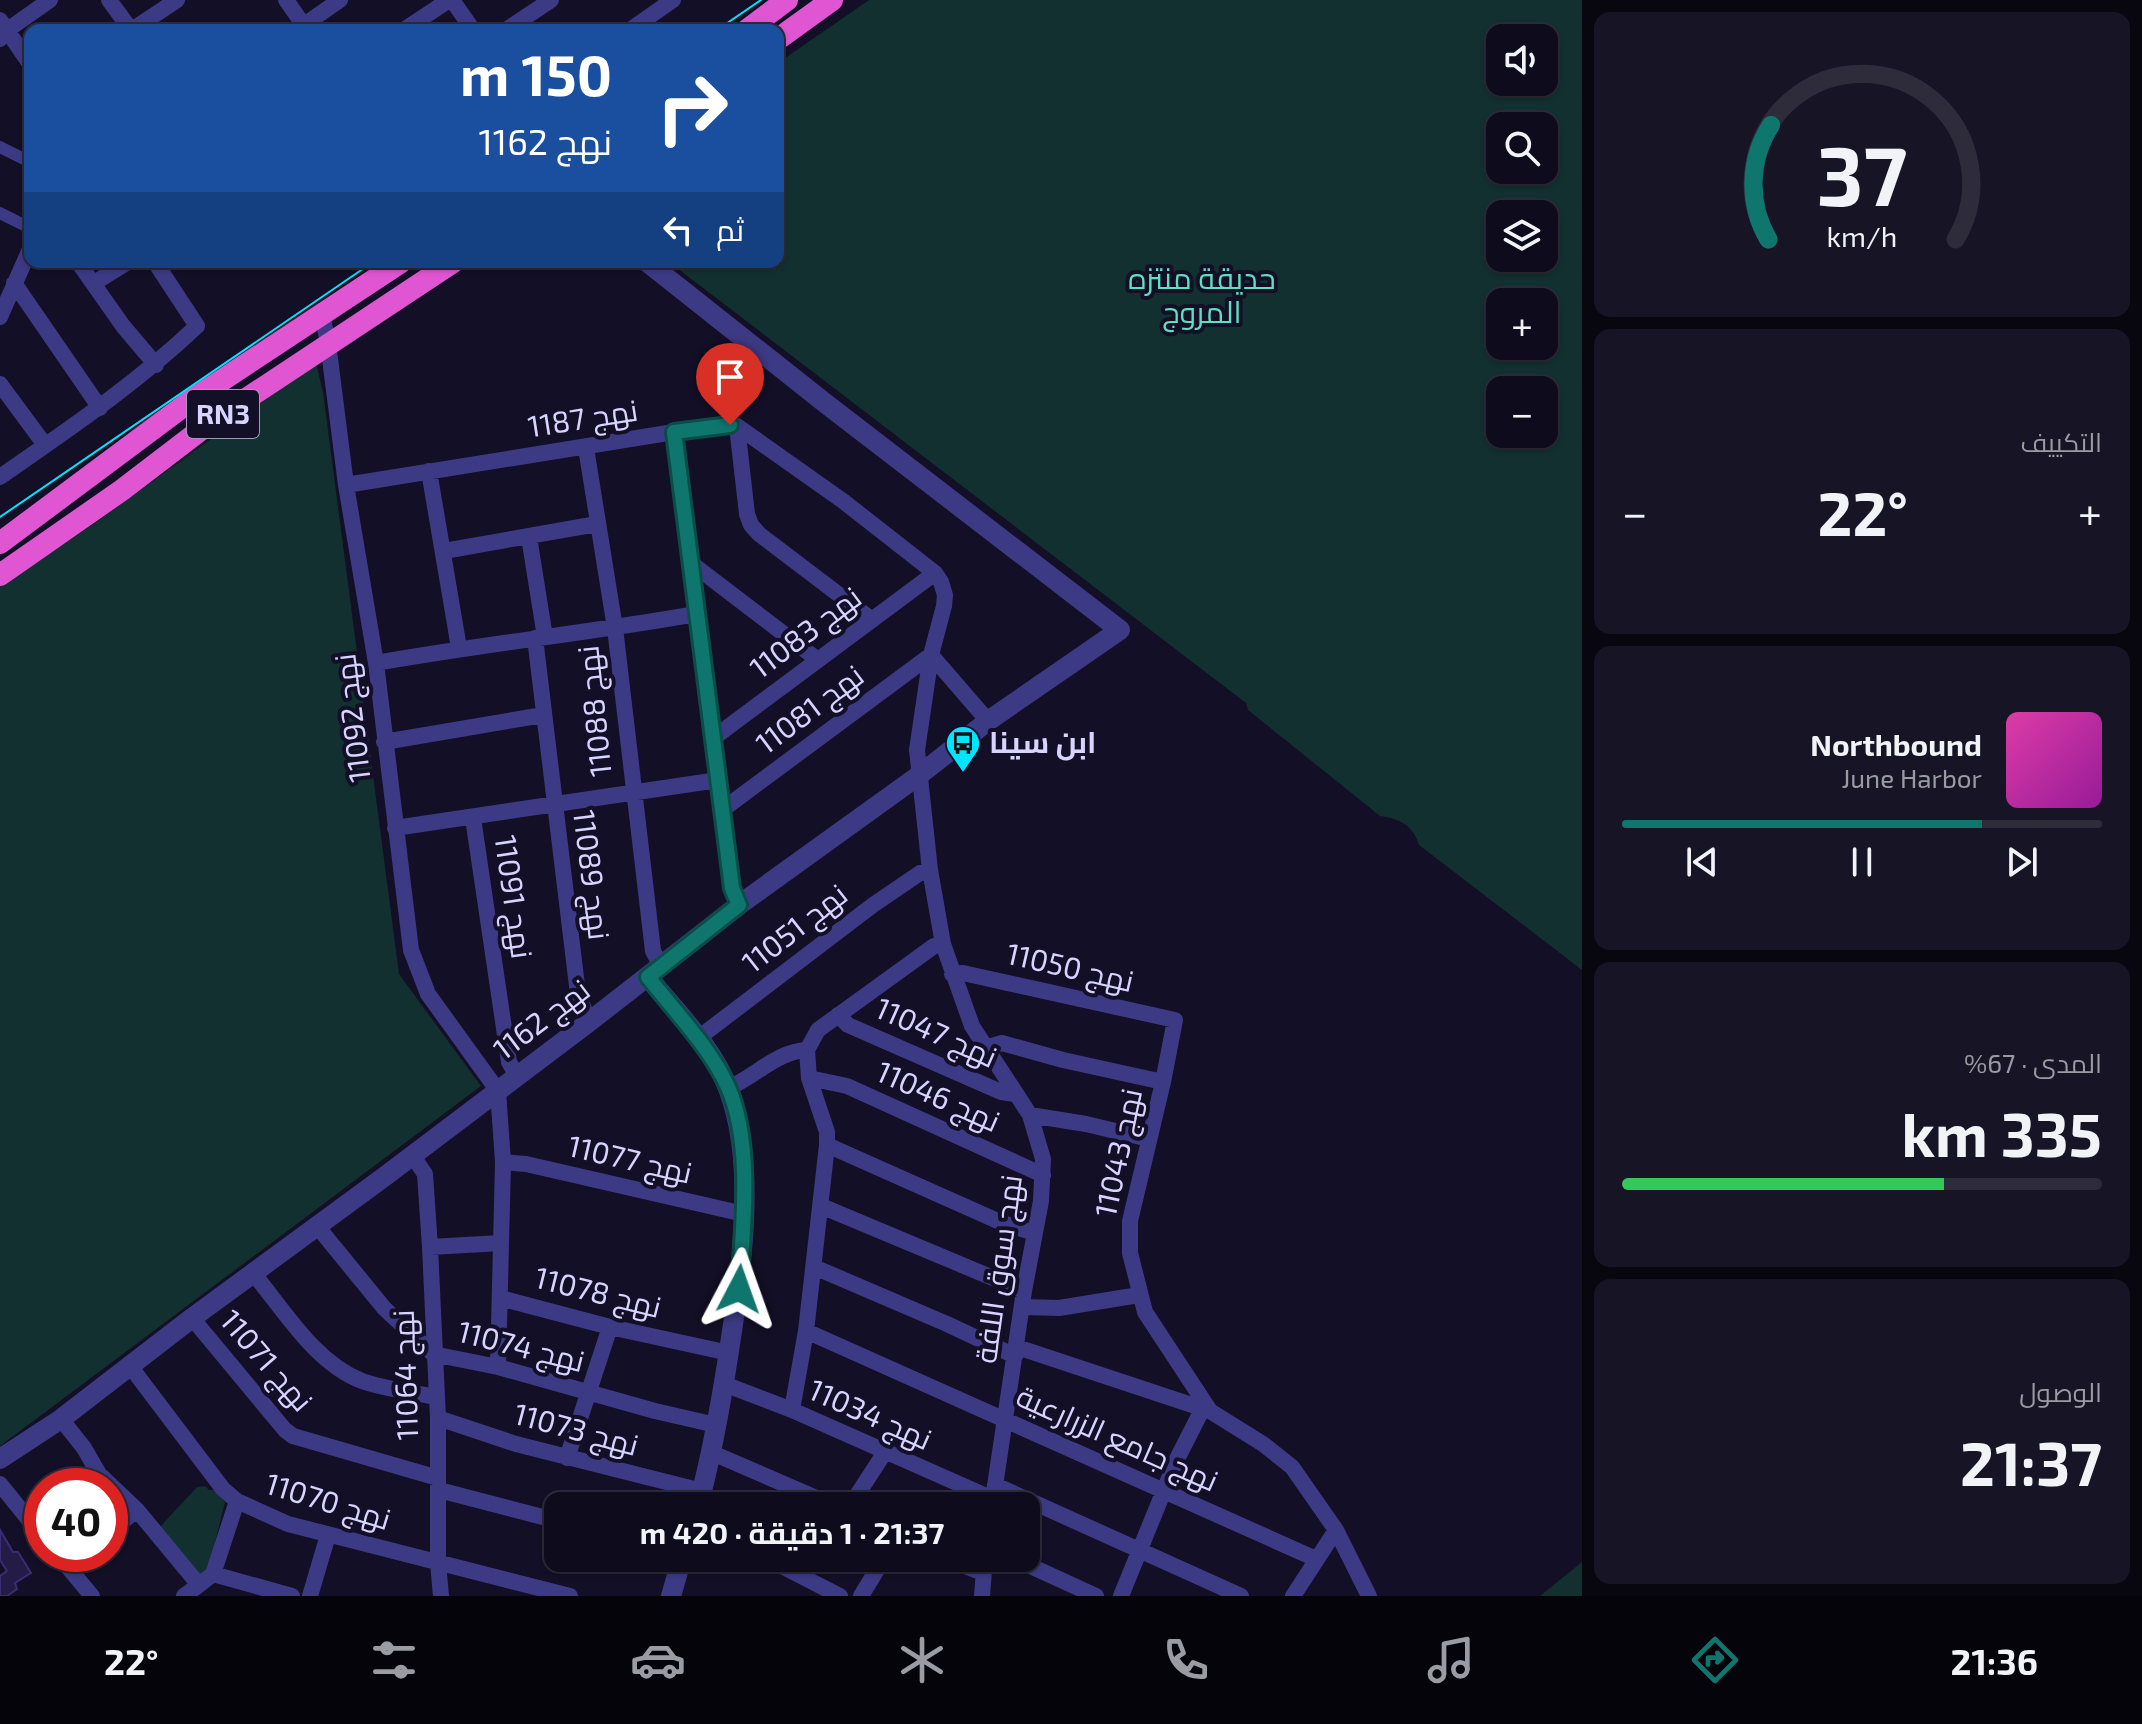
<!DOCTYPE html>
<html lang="ar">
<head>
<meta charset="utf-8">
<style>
	body { margin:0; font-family:"Exo 2",Cairo,sans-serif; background:#171425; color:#f1f3f6; direction:rtl; height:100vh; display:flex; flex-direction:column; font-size:30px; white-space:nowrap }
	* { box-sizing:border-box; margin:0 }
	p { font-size:26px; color:#9b9ba3 }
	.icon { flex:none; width:44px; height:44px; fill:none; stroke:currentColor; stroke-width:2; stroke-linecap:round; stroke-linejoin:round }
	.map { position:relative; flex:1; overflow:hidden; direction:ltr }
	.details { display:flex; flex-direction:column; gap:12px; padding:12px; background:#08060f; width:560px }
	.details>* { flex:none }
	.top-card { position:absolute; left:24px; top:24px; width:760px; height:244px; border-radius:16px; box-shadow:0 2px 6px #0004,0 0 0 2px #2e2b3b; direction:rtl; background:#1a4fa0; color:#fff; overflow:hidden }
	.controls { position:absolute; left:1486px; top:24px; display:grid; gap:16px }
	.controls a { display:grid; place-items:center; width:72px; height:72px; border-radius:16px; background:#0e0b1c; box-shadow:0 2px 6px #0004,0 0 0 2px #2e2b3b; font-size:40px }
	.speed { position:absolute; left:24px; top:1468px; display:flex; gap:16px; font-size:40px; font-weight:700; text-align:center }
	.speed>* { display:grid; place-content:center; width:104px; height:104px; border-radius:50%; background:#0e0b1c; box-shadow:0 2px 6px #0004,0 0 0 2px #2e2b3b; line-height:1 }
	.speed .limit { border:12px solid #d22; background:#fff; color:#111 }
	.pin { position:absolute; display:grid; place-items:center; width:68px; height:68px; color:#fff; margin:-82px -34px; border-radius:50% 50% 50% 0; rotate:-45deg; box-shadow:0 0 8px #0007 }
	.pin .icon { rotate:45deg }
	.me { position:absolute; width:88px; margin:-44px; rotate:4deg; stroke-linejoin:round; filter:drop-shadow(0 0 6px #0008) }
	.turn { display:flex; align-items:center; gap:28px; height:168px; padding:0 40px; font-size:36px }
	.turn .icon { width:104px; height:104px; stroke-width:2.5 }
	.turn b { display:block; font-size:56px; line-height:68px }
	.then { display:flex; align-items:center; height:76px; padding:0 40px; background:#0003; gap:16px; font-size:30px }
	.big { font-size:60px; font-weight:700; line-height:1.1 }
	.details .tile { flex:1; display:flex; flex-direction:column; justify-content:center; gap:12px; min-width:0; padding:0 28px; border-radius:16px; background:#171425 }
	.details .dial { align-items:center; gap:0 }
	.dial svg { height:208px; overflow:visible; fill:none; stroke:#2e2b3b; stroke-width:7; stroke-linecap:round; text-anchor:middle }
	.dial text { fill:#f1f3f6; stroke:none }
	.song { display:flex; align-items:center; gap:24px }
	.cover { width:96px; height:96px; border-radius:12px; background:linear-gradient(135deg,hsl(320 70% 55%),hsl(300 70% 35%)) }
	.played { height:8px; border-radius:4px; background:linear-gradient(90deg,#0f766e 75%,#2e2b3b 75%) }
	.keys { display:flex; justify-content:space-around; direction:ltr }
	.heat { display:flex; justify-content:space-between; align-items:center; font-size:44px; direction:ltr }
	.charge { height:12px; border-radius:6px; background:linear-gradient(90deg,#34c759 67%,#2e2b3b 0) }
	.trip { position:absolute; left:544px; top:1492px; width:496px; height:80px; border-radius:16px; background:#0e0b1c; box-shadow:0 2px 6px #0004,0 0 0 2px #2e2b3b; font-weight:700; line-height:80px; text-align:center; direction:rtl }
	.dock { display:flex; height:128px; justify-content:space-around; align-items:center; background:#06040b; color:#9b9ba3 }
	.dock .icon { width:56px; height:56px }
	.dock .selected { color:#0f766e }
	.dock b { font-size:36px; color:#f1f3f6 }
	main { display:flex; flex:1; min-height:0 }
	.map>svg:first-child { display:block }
	.green { fill:#12302f; fill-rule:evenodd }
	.building { fill:#241b47; stroke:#3b2d73; stroke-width:2 }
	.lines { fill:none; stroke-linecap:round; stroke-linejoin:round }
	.pedestrian { stroke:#3d3a85; stroke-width:12 }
	.minor { stroke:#3d3a85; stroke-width:16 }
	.tertiary { stroke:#3d3a85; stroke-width:20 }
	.trunk { stroke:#e055d1; stroke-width:22 }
	.tram { stroke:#00e5ff; stroke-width:2 }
	.route-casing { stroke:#0a4d48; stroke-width:20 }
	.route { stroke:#0f766e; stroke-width:14 }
	.labels { text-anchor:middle; stroke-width:8; stroke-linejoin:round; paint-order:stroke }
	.shield { fill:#130f26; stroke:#9e99be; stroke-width:2 }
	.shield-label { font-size:28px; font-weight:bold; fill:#d9d4ff }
	.park-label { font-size:30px; fill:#5fe0c0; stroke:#130f26 }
	.street-label { font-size:30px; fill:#d9d4ff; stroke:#130f26 }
	.poi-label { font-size:30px; font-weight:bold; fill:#d9d4ff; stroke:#130f26; text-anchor:start }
</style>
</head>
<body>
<main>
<section class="details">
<div class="tile dial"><svg viewBox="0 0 100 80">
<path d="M14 69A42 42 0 1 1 86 69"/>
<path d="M14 69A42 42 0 0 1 15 25" stroke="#0f766e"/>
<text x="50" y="56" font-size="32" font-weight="700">37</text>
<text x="50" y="72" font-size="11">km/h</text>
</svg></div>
<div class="tile"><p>التكييف</p>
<div class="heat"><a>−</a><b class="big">22°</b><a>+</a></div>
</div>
<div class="tile">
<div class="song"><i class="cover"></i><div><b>Northbound</b><p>June Harbor</p></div></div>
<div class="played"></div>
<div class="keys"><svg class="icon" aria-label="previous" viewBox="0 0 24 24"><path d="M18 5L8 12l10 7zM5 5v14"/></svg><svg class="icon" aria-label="pause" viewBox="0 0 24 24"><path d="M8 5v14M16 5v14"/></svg><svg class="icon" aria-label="next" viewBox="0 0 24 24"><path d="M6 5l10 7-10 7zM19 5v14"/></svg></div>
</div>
<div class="tile"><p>المدى · 67%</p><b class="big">335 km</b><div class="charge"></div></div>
<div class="tile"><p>الوصول</p><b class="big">21:37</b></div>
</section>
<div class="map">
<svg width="1582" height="1596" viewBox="0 0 1582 1596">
	<rect width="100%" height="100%" fill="#130f26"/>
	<path class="green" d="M869,0H1582V970L1419,845C1413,825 1400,819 1380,816L1248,710L1246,703L669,262H778V63ZM1500,38H1544V82H1500ZM1500,126H1544V170H1500ZM1500,214H1544V258H1500ZM1500,302H1544V346H1500ZM1500,390H1544V434H1500Z
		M316,363L323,392L399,974L481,1086L0,1446V586L94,524Z
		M205,1486L209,1490H214L225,1502L208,1571L202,1581L157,1530L197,1487Z
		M1582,1562V1596H1540Z"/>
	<path class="building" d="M0,1530L13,1552H18L31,1573L15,1583L17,1589L7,1596H0V1576L7,1571L0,1560Z"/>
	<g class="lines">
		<path class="pedestrian" d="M0,147L30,162
			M0,213L30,228"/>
		<path class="minor" d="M109,0L131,30
			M286,0L307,30
			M452,0L473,30
			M0,20L30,64
			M304,25L340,0
			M132,30L177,0
			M404,30L449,0
			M506,30L551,0
			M630,30L673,0
			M0,39L6,31L50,0
			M78,262L123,326L156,365
			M14,283L100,408
			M94,283L128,262
			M322,314L328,343L346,485L376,663L411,950L428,994L498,1091L503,1162L498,1367
			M0,317L30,249
			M0,384L45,445
			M737,426L747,514L751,525L759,534L871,619
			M674,432L732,888L739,905
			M586,448L615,628L653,951L661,966
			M429,471L459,648
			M0,477C69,429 136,384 197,326L155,262
			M346,485L674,432L737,426L843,501L935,573L941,582L945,595L944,606L931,655L917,750L930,870L943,944L972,1026L1030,1115L1043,1159L1041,1201L1024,1291L992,1506
			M529,537L545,637
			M444,551L597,524
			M691,563L818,660
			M535,638L578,994L589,1022
			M376,663C482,644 589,633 696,614
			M712,739L935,573
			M384,742L543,715
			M722,810L931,655L988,721
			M473,818L509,1062L517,1076
			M395,828L718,780
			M952,974L963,973L1175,1020L1163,1082L1130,1221V1253L1145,1312L1210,1411L1263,1444L1292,1467L1336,1530L1369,1596
			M838,1015L848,1025L1001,1092L1015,1094
			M697,1039L873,905L920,873L930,870
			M985,1048L1002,1043L1063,1060L1163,1082
			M809,1078L847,1086L1043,1175
			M728,1088C755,1077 777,1051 807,1050L818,1030L934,946L943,944
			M1030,1115L1086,1124L1149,1139
			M827,1145L1000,1222L1034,1233
			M412,1155L425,1174L430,1247L438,1418V1563L441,1596
			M503,1162L526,1164L744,1214
			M821,1206L1024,1291
			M317,1226L384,1308L433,1354L498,1367L655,1411L716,1425
			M430,1247L501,1243
			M814,1267L947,1324L1015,1356
			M253,1273C284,1310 315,1363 362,1381C385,1389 411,1392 435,1397
			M500,1298L610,1327L729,1353
			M1023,1307L1059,1308L1139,1295
			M192,1318L285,1430L293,1436L438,1478
			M806,1331L1316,1559
			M1017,1347L1210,1411
			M130,1366L223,1489L237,1501L288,1524L570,1596
			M724,1384L792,1410L993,1499
			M792,1410L806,1331L827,1145V1132L809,1078L807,1050
			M438,1418L516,1444L702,1491
			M61,1419L84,1448L99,1474L137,1510L199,1585L213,1574L292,1596
			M710,1452L835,1506
			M567,1458L610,1327
			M0,1484L42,1536
			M995,1485L1241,1596
			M439,1490L558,1521
			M850,1506L885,1452
			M110,1531L137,1510
			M57,1554L92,1596
			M766,1558L840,1596
			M945,1558L983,1573
			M1013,1558L1096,1596
			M213,1574L237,1501
			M184,1596L199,1585
			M310,1596L328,1535
			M861,1596L884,1558
			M982,1596L985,1558
			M1121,1596L1176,1461L1203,1408
			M1293,1596L1336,1530"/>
		<path class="tertiary" d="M648,977C676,1012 714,1048 729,1091C757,1167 741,1272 729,1351C721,1403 712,1455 698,1506
			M0,1459L61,1419L192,1318L384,1177L589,1022L739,905L918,776L988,721L1120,630L825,403L647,262
			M671,1596L682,1558"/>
		<path class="trunk" d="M747,30L787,0
			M778,39L832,0
			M0,543L189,402L401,262
			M0,575L122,490L207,425L453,262"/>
		<path class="tram" d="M717,30L761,0
			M0,517L373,262"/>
	</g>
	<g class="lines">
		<g class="route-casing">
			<path id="route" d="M730,425L674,432L732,888L739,905L648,977C675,1012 709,1046 728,1087C753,1144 743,1228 739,1289"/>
		</g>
		<use href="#route" class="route"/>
	</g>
	<defs>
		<g id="bus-pin" transform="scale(1.8)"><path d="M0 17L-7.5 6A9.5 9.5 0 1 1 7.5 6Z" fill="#00e5ff" stroke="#130f26"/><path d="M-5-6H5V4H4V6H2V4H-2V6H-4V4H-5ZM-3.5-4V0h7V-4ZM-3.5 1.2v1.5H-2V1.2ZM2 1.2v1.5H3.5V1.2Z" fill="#111"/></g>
	</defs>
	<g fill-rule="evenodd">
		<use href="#bus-pin" x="963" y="743"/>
	</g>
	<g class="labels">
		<rect class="shield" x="187" y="390" width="72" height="48" rx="6"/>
		<g class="shield-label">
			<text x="223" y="424">RN3</text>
		</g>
		<g class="park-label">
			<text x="1202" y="289">حديقة منتزه<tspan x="1202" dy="34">المروج</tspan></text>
		</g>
		<g class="street-label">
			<text transform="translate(583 419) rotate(-9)" y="10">نهج 1187</text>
			<text transform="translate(806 633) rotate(-37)" y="10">نهج 11083</text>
			<text transform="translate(810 710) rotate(-37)" y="10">نهج 11081</text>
			<text transform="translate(595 711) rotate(-96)" y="10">نهج 11088</text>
			<text transform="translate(353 718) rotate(-97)" y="10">نهج 11092</text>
			<text transform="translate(591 875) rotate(83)" y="10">نهج 11089</text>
			<text transform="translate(513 897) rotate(82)" y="10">نهج 11091</text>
			<text transform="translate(795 929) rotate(-38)" y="10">نهج 11051</text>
			<text transform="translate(1070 968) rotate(13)" y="10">نهج 11050</text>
			<text transform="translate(542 1020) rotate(-37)" y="10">نهج 1162</text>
			<text transform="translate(936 1033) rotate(24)" y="10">نهج 11047</text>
			<text transform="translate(938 1097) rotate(24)" y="10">نهج 11046</text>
			<text transform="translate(1119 1153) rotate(-78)" y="10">نهج 11043</text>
			<text transform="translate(630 1160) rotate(13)" y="10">نهج 11077</text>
			<text transform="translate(999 1269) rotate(-82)" y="10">نهج سوق اللفة</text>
			<text transform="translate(598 1293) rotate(14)" y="10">نهج 11078</text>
			<text transform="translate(521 1347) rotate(14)" y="10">نهج 11074</text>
			<text transform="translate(266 1361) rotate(49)" y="10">نهج 11071</text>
			<text transform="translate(406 1375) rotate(-92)" y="10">نهج 11064</text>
			<text transform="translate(870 1415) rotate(24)" y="10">نهج 11034</text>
			<text transform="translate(576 1430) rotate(15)" y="10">نهج 11073</text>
			<text transform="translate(1117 1439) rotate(24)" y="10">نهج جامع الزرارعية</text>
			<text transform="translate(328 1502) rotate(17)" y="10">نهج 11070</text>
		</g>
		<g class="poi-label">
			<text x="989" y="753">ابن سينا</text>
		</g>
	</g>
</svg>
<div class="controls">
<a><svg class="icon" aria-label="sound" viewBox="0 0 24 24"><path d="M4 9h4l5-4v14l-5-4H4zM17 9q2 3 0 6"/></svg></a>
<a><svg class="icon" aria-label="search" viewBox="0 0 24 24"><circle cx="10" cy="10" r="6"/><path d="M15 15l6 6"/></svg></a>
<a><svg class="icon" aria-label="layers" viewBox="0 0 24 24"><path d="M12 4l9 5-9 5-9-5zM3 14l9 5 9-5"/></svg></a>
<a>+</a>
<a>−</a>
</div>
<div class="speed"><div class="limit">40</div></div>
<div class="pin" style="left:730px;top:425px;background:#d93025"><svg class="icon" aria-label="arrive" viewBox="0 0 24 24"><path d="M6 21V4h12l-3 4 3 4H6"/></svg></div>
<svg class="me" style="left:739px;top:1289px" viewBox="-20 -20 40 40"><path d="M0-17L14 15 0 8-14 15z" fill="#0f766e" stroke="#fff" stroke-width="4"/></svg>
<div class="trip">21:37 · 1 دقيقة · 420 m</div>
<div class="top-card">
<div class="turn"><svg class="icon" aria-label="right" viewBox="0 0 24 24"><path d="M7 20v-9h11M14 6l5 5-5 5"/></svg><div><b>150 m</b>نهج 1162</div></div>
<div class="then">ثم<svg class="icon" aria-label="left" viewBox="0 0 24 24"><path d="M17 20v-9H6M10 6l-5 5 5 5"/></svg></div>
</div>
</div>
</main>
<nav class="dock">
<b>21:36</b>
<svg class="icon selected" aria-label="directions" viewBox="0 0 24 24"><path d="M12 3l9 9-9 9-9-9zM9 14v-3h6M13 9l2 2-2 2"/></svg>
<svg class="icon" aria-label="music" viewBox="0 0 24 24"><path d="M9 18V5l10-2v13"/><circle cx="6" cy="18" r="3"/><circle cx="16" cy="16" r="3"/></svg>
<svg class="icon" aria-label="phone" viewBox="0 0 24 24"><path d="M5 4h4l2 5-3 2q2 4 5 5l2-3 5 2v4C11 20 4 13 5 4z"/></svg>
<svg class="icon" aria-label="climate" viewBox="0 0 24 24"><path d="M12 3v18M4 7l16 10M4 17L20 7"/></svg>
<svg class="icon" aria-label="car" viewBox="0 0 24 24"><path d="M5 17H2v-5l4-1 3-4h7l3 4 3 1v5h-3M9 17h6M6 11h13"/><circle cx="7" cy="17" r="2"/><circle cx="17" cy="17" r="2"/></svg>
<svg class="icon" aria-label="filters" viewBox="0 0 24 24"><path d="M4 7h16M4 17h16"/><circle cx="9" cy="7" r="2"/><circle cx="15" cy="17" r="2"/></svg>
<b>22°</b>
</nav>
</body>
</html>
